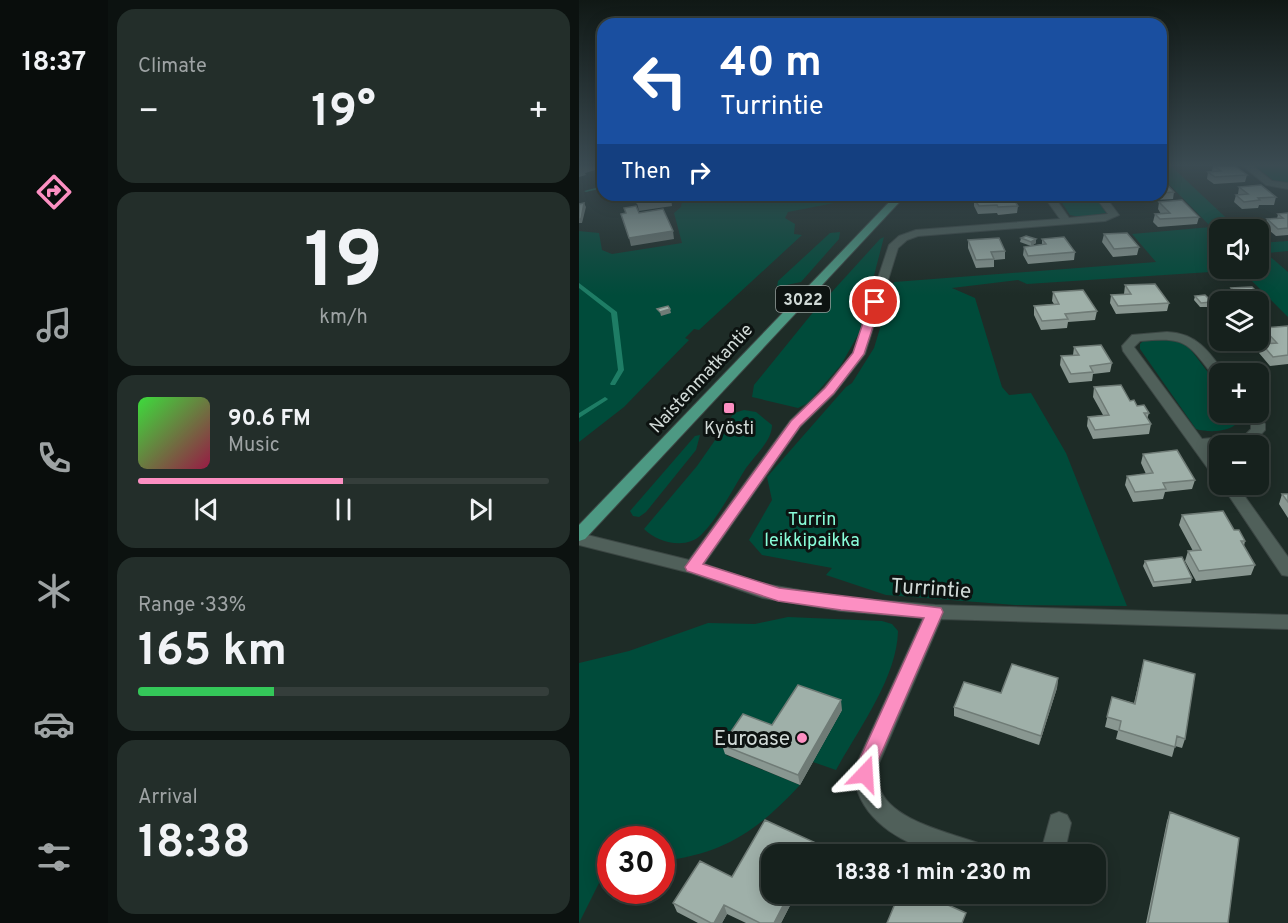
<!DOCTYPE html>
<html lang="en">
<head>
<meta charset="utf-8">
<style>
	body { margin:0; font-family:Overpass,sans-serif; background:#232e2a; color:#f1f3f6; height:100vh; display:flex; flex-direction:column; font-size:22px; white-space:nowrap }
	* { box-sizing:border-box; margin:0 }
	p { font-size:20px; color:#9ea3a4 }
	.icon { flex:none; width:33px; height:33px; fill:none; stroke:currentColor; stroke-width:2; stroke-linecap:round; stroke-linejoin:round }
	.map { position:relative; flex:1; overflow:hidden }
	.panel { display:flex; flex-direction:column; gap:9px; padding:9px; background:#0c1210; width:471px }
	.panel>* { flex:none }
	.banner { position:absolute; left:18px; top:18px; width:570px; height:183px; border-radius:18px; box-shadow:0 3px 15px #0003,0 0 0 2px #353e3b; background:#1a4fa0; color:#fff; overflow:hidden }
	.controls { position:absolute; left:630px; top:219px; display:grid; gap:12px }
	.controls a { display:grid; place-items:center; width:60px; height:60px; border-radius:12px; background:#16211d; box-shadow:0 3px 15px #0003,0 0 0 2px #353e3b; font-size:30px }
	.speed { position:absolute; left:18px; top:826px; display:flex; gap:12px; font-size:30px; font-weight:700; text-align:center }
	.speed>* { display:grid; place-content:center; width:78px; height:78px; border-radius:50%; background:#16211d; box-shadow:0 3px 15px #0003,0 0 0 2px #353e3b; line-height:1 }
	.speed .limit { border:9px solid #d22; background:#fff; color:#111 }
	.pin { position:absolute; display:grid; place-items:center; width:51px; height:51px; color:#fff; margin:-26px; border:3px solid #fff; border-radius:50%; box-shadow:0 2px 6px #0007 }
	.me { position:absolute; width:66px; margin:-33px; rotate:20deg; stroke-linejoin:round; filter:drop-shadow(0 0 4px #0008) }
	.turn { display:flex; align-items:center; gap:21px; height:126px; padding:0 24px; font-size:27px }
	.turn .icon { width:78px; height:78px; stroke-width:2.5 }
	.turn b { display:block; font-size:42px; line-height:51px }
	.then { display:flex; align-items:center; height:57px; padding:0 24px; background:#0003; gap:12px; font-size:22px }
	.big { font-size:45px; font-weight:700; line-height:1.1 }
	.panel .tile { flex:1; display:flex; flex-direction:column; justify-content:center; gap:9px; min-width:0; padding:0 21px; border-radius:18px; background:#232e2a }
	.panel .dial { align-items:center; gap:0 }
	.dial b { font-size:78px; line-height:1 }
	.song { display:flex; align-items:center; gap:18px }
	.cover { width:72px; height:72px; border-radius:9px; background:linear-gradient(135deg,hsl(120 70% 55%),hsl(340 70% 35%)) }
	.played { height:6px; border-radius:3px; background:linear-gradient(90deg,#fc8fc2 50%,#353e3b 50%) }
	.keys { display:flex; justify-content:space-around; direction:ltr }
	.heat { display:flex; justify-content:space-between; align-items:center; font-size:33px; direction:ltr }
	.charge { height:9px; border-radius:4px; background:linear-gradient(90deg,#34c759 33%,#353e3b 0) }
	.trip { position:absolute; left:182px; top:844px; width:345px; height:60px; border-radius:18px; background:#16211d; box-shadow:0 3px 15px #0003,0 0 0 2px #353e3b; font-weight:700; line-height:60px; text-align:center }
	main { display:flex; flex:1; min-height:0 }
	.menu { display:flex; flex-direction:column; width:108px; justify-content:space-around; align-items:center; background:#090d0c; color:#9ea3a4 }
	.menu .icon { width:42px; height:42px }
	.menu .active { color:#fc8fc2 }
	.menu b { font-size:27px; color:#f1f3f6 }
	.map>svg:first-child { display:block }
	.green { fill:#004b3a }
	.lines { fill:none; stroke-linecap:round; stroke-linejoin:round }
	.stream { fill:#1e7d65; fill-rule:evenodd }
	.minor-casing { stroke:#3c4744; stroke-width:2 }
	.major-casing { stroke:#3c4744; stroke-width:2 }
	.minor { fill:#50605a; fill-rule:evenodd }
	.major { fill:#4d9983; fill-rule:evenodd }
	.wall { fill:#899791 }
	.shaded-wall { fill:#6f7b76 }
	.building { fill:#9fb0a9; stroke:#6f7b76; stroke-width:1.5 }
	.route { fill:#fc8fc2; stroke:#a45d7e; stroke-width:1.5 }
	.poi-dot { fill:#fc8fc2; stroke:#0d1311; stroke-width:2 }
	.labels { text-anchor:middle; stroke-width:6; stroke-linejoin:round; paint-order:stroke }
	.shield { fill:#0d1311; stroke:#969e9c; stroke-width:1.5 }
	.shield-label { font-size:16px; font-weight:bold; fill:#d1dad7 }
	.street-label { font-size:18px; fill:#d1dad7; stroke:#0d1311 }
	.poi-label { font-size:18px; fill:#d1dad7; stroke:#0d1311 }
	.park-label { font-size:18px; fill:#88fcd8; stroke:#0d1311 }
	.near-street-label { font-size:21px; fill:#d1dad7; stroke:#0d1311 }
	.near-poi-label { font-size:21px; fill:#d1dad7; stroke:#0d1311; text-anchor:end }
</style>
</head>
<body>
<main>
<nav class="menu">
<b>18:37</b>
<svg class="icon active" aria-label="directions" viewBox="0 0 24 24"><path d="M12 3l9 9-9 9-9-9zM9 14v-3h6M13 9l2 2-2 2"/></svg>
<svg class="icon" aria-label="music" viewBox="0 0 24 24"><path d="M9 18V5l10-2v13"/><circle cx="6" cy="18" r="3"/><circle cx="16" cy="16" r="3"/></svg>
<svg class="icon" aria-label="phone" viewBox="0 0 24 24"><path d="M5 4h4l2 5-3 2q2 4 5 5l2-3 5 2v4C11 20 4 13 5 4z"/></svg>
<svg class="icon" aria-label="climate" viewBox="0 0 24 24"><path d="M12 3v18M4 7l16 10M4 17L20 7"/></svg>
<svg class="icon" aria-label="car" viewBox="0 0 24 24"><path d="M5 17H2v-5l4-1 3-4h7l3 4 3 1v5h-3M9 17h6M6 11h13"/><circle cx="7" cy="17" r="2"/><circle cx="17" cy="17" r="2"/></svg>
<svg class="icon" aria-label="filters" viewBox="0 0 24 24"><path d="M4 7h16M4 17h16"/><circle cx="9" cy="7" r="2"/><circle cx="15" cy="17" r="2"/></svg>
</nav>
<section class="panel">
<div class="tile"><p>Climate</p>
<div class="heat"><a>−</a><b class="big">19°</b><a>+</a></div>
</div>
<div class="tile dial"><b>19</b><p>km/h</p></div>
<div class="tile">
<div class="song"><i class="cover"></i><div><b>90.6 FM</b><p>Music</p></div></div>
<div class="played"></div>
<div class="keys"><svg class="icon" aria-label="previous" viewBox="0 0 24 24"><path d="M18 5L8 12l10 7zM5 5v14"/></svg><svg class="icon" aria-label="pause" viewBox="0 0 24 24"><path d="M8 5v14M16 5v14"/></svg><svg class="icon" aria-label="next" viewBox="0 0 24 24"><path d="M6 5l10 7-10 7zM19 5v14"/></svg></div>
</div>
<div class="tile"><p>Range · 33%</p><b class="big">165 km</b><div class="charge"></div></div>
<div class="tile"><p>Arrival</p><b class="big">18:38</b></div>
</section>
<div class="map">
<svg width="709" height="923" viewBox="0 0 709 923">
	<rect width="100%" height="100%" fill="#1e2c27"/>
	<path class="green" d="M582,166H592L659,229L640,230V268H680V243L709,241V251L687,253L709,272V317L662,270L448,284L439,280L373,288L396,298L423,387L430,395L452,393L487,453L548,606L436,605L307,595L247,575L253,568L183,555L170,540L193,500L188,477L267,387L273,383L295,348L315,282L577,262L553,234L632,227L582,176Z
		M676,166H709V183L694,180Z
		M104,195H183L187,199L185,201L205,195L263,196L255,203L209,212L206,218L216,224L215,234L223,235L120,330L115,329L106,338L110,340L45,407L0,442V231L20,233L23,250L33,254L103,243L95,213L102,207Z
		M478,195H516L527,213L501,217L491,215Z
		M261,232L260,239L222,282L198,287L199,281L251,233Z
		M305,237L280,333L262,365L229,403L219,408L173,397L175,385L231,316L301,239Z
		M594,338L606,342L640,387V412L660,413L662,415C659,433 630,433 617,429L561,349V344L564,341Z
		M165,410L177,412L193,425C193,441 176,455 167,468C155,487 139,518 123,534C108,550 79,543 65,529L118,466L155,413Z
		M121,435L117,450L67,512L60,517L54,516L51,511L116,436Z
		M209,617L303,621L313,624L319,631C318,678 279,730 257,770L234,762L263,710L147,755L221,785C179,830 146,854 83,861L82,840H32L31,871L20,883L0,923V663L50,651L129,623L176,624Z"/>
	<g class="lines">
		<path class="stream" d="M24,186V188L7,192L5,191Z
			M0,283L38,312L45,370L36,385H32L31,384L39,370L32,313L0,288Z
			M26,397L29,399L28,400L0,418V413Z"/>
		<g class="minor-casing">
			<path id="minor" d="M664,166H674L693,181L709,183V189L687,185Z
				M464,195H474L490,218L529,214L515,195H525L540,215L526,221L339,236L328,240L319,248L286,354L255,394L221,427L125,564L185,584L262,597L356,605L709,615V629L362,619L300,763C299,770 298,779 300,786C310,823 380,834 410,847L414,855C398,855 378,858 363,854C327,845 287,824 277,786C276,779 278,770 278,763L344,618L262,611L184,598L112,573L0,545V533L110,560L211,421L245,388L274,353L310,245L320,236L337,230L481,219Z
				M588,332C617,333 630,351 646,374H640V378L635,377C608,341 606,337 561,341L555,347L623,439L666,435L672,429V424L663,412H678L686,424V430L675,442L629,448L640,463V478L635,477L544,351L543,346L553,335Z
				M642,484H657L709,557V576L703,575Z
				M480,812L488,815L492,823L485,855H461L472,815Z"/>
		</g>
		<g class="major-casing">
			<path id="major" d="M317,195H327L6,539L0,541V525Z"/>
		</g>
		<use href="#minor" class="minor"/>
		<use href="#major" class="major"/>
	</g>
	<path class="wall" d="M634,166H656L668,175L666,182L635,184L628,179L629,172L633,171Z
		M582,178L595,192L594,199L556,201L552,196V195H582Z
		M660,187L697,197L695,205H680L679,208L663,209L655,202L657,195L659,194Z
		M411,195H432L439,206L438,213L419,215L418,213L399,214L395,206V199L411,198Z
		M580,202L620,217L618,224L579,227L574,222L576,214H582L579,209Z
		M709,213V235L697,236L686,227L688,219H698L699,214Z
		M525,234L560,247L558,255L534,257L523,242Z
		M442,238L457,239V243L452,246L441,242Z
		M463,239L496,252L495,260L449,264L444,255L445,247L463,244Z
		M389,240L426,251V259L415,260V267L397,268L389,248Z
		M546,285L590,303L588,311L537,314L531,303L532,295L545,294Z
		M652,288L688,302L685,311H680V302H640V314L632,304V307H621L615,300L616,296L633,302L634,296L650,294Z
		M474,292L518,311L516,320L489,322L488,328L462,330L455,315V306L475,304L473,301Z
		M709,326V364L691,366L680,353L683,344H688L681,337L684,328Z
		M495,347L533,363L531,372L514,374L513,381L490,383L481,365L482,356L494,355Z
		M515,387L551,401L570,413L568,419L572,424L570,434L514,439L508,426L509,417L524,415L514,397Z
		M564,454L616,480L613,489L586,492L584,499L554,502L546,485L548,476L567,474L562,463Z
		M703,494H709V518L700,504Z
		M603,515L655,530L666,541L665,546L676,565L672,575L617,581L606,561L609,551H614L600,525Z
		M566,561L613,578L612,583L574,587L564,566Z
		M565,660L606,739L603,748L596,746L593,757L537,739L539,731L526,727L533,697L555,703Z
		M479,678L478,688L460,745L375,716V707L422,693Z
		M263,710L221,785L146,754L143,745L193,725Z
		M591,812L649,923H567L588,821Z
		M237,843L239,852L192,894H217L202,923H167L148,914L143,923H119L98,912L94,903L153,877Z"/>
	<path class="shaded-wall" d="M0,166H24V168L6,173L7,175L0,177Z
		M92,198L93,206L60,211L58,203Z
		M5,203L7,207L3,223H0V219Z
		M94,231L95,239L52,246L50,238Z
		M457,239V243L452,246V242Z
		M91,309L92,313L82,316L81,312Z
		M479,678L478,688L460,745L462,736Z
		M262,700L263,710L221,785L219,775Z
		M237,843L239,852L237,855H231Z
		M210,894H217L202,923H195Z
		M145,905L148,914L143,923H135Z"/>
	<path class="building" d="M636,166H656L668,175L636,177L629,172L642,171Z
		M582,178L595,192L582,193Z
		M682,185L697,197L679,198L681,200L665,202L657,195L669,194L660,187Z
		M56,195H90L92,198L58,203Z
		M412,195H432L439,206L419,207L418,205L400,206L395,199L414,197Z
		M603,200L620,217L581,219L576,214L591,213L580,202Z
		M5,203L2,219H0V204Z
		M57,206L60,213L84,209L94,231L50,238L42,214L47,213L45,208Z
		M709,213V228L699,229L688,219L704,218L699,214Z
		M548,233L560,247L535,249L525,234Z
		M447,236L457,239L452,242L442,238Z
		M485,237L496,252L449,256L445,247L467,244L463,239Z
		M420,238L426,251L412,252L415,259L397,260L389,240Z
		M576,284L590,303L539,306L532,295L552,294L546,285Z
		M673,287L688,302L680,303V302H640V303L634,296L657,294L652,288Z
		M504,290L518,311L486,314L489,319L463,321L455,306L480,304L474,292Z
		M626,295L633,302L622,303L616,296Z
		M89,306L91,309L81,312L78,309Z
		M709,326V355L694,357L683,344L698,343L684,328Z
		M522,345L533,363L511,366L514,372L492,374L482,356L500,355L495,347Z
		M542,385L551,401L555,400L558,406L565,405L570,413H565L572,424L516,430L509,417L530,415L515,387Z
		M598,450L616,480L584,483L587,489L556,492L548,476L574,473L564,454Z
		M703,494H709V502Z
		M644,511L655,530H660L666,541H662L676,565L620,571L609,551L622,550L603,515Z
		M603,557L613,578L575,582L566,561Z
		M565,660L616,674L606,739L598,736L596,747L540,730L542,721L528,717L533,697L556,704Z
		M433,664L479,678L462,736L375,707L385,682L422,693Z
		M219,685L262,700L219,775L143,745L164,714L193,725Z
		M591,812L660,838L649,923H569Z
		M186,820L237,843L231,855H192V894H210L195,923H181L145,905L135,923H132L94,903L121,861L153,877Z
		M320,894H344L387,913L383,923H308Z"/>
	<linearGradient id="sky" x2="0" y2="1"><stop stop-color="#101815"/><stop offset="0.56" stop-color="#3b4b52"/><stop offset="1" stop-color="#3b4b52" stop-opacity="0"/></linearGradient>
	<rect width="709" height="295" fill="url(#sky)"/>
	<path class="route" d="M296,299L302,302L285,354L255,393L221,426L124,564L200,588L362,608L364,612L298,763L293,781L286,784L279,781L276,774L279,763L345,618L262,610L199,601L108,571L106,567L212,421L246,388L274,353L291,302Z"/>
	<g class="poi-dot">
		<rect x="144" y="402" width="12" height="12" rx="3"/>
		<circle cx="223" cy="738" r="6"/>
	</g>
	<g class="labels">
		<rect class="shield" x="197" y="286" width="54" height="26" rx="4.5"/>
		<g class="shield-label">
			<text x="224" y="305">3022</text>
		</g>
		<g class="street-label">
			<text transform="translate(122 378) rotate(-47)" y="6">Naistenmatkantie</text>
		</g>
		<g class="poi-label">
			<text x="150" y="434">Kyösti</text>
		</g>
		<g class="park-label">
			<text x="233" y="525">Turrin<tspan x="233" dy="21">leikkipaikka</tspan></text>
		</g>
		<g class="near-street-label">
			<text transform="translate(352 588) rotate(4)" y="7">Turrintie</text>
		</g>
		<g class="near-poi-label">
			<text x="211" y="745">Euroase</text>
		</g>
	</g>
</svg>
<div class="controls">
<a><svg class="icon" aria-label="sound" viewBox="0 0 24 24"><path d="M4 9h4l5-4v14l-5-4H4zM17 9q2 3 0 6"/></svg></a>
<a><svg class="icon" aria-label="layers" viewBox="0 0 24 24"><path d="M12 4l9 5-9 5-9-5zM3 14l9 5 9-5"/></svg></a>
<a>+</a>
<a>−</a>
</div>
<div class="speed"><div class="limit">30</div></div>
<div class="pin" style="left:296px;top:302px;background:#d93025"><svg class="icon" aria-label="arrive" viewBox="0 0 24 24"><path d="M6 21V4h12l-3 4 3 4H6"/></svg></div>
<svg class="me" style="left:286px;top:774px" viewBox="-20 -20 40 40"><path d="M0-17L14 15 0 8-14 15z" fill="#fc8fc2" stroke="#fff" stroke-width="4"/></svg>
<div class="trip">18:38 · 1 min · 230 m</div>
<div class="banner">
<div class="turn"><svg class="icon" aria-label="left" viewBox="0 0 24 24"><path d="M17 20v-9H6M10 6l-5 5 5 5"/></svg><div><b>40 m</b>Turrintie</div></div>
<div class="then">Then<svg class="icon" aria-label="right" viewBox="0 0 24 24"><path d="M7 20v-9h11M14 6l5 5-5 5"/></svg></div>
</div>
</div>
</main>
</body>
</html>
